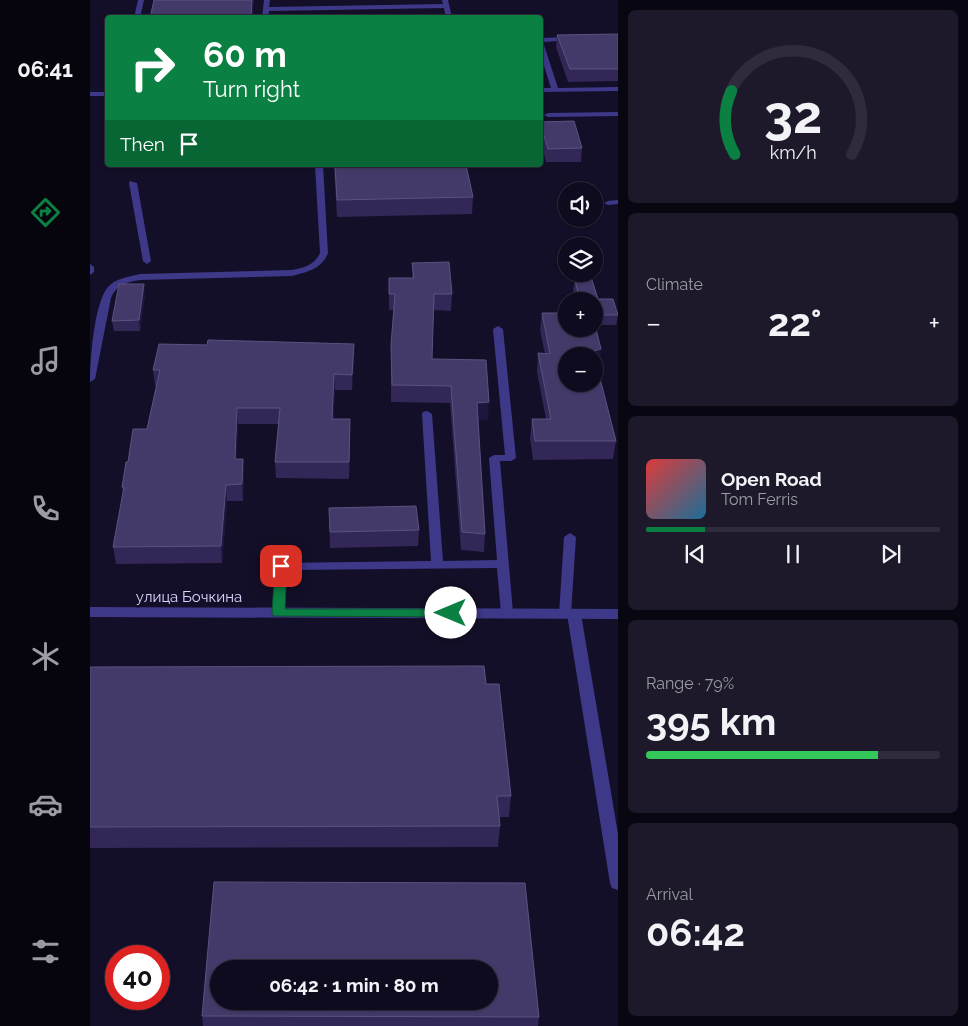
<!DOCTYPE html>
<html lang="en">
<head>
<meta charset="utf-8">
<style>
	body { margin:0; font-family:Raleway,sans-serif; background:#1d192b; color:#f1f3f6; height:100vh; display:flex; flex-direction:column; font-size:19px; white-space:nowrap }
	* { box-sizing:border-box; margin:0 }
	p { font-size:16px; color:#9b9ba4 }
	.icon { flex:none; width:28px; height:28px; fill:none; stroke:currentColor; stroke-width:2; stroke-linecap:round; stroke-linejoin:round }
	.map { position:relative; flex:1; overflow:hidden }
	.panel { display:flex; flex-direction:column; gap:10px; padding:10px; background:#080610; width:350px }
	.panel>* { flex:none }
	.top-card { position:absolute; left:15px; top:15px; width:438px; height:152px; border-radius:5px; box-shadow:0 1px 4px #0004,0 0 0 1px #2f2b3c; background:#0b8043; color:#fff; overflow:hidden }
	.fabs { position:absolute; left:468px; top:182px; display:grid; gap:10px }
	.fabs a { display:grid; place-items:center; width:45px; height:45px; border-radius:50%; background:#0f0b1e; box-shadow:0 1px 4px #0004,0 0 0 1px #2f2b3c; font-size:25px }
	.speed { position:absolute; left:15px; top:945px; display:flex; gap:10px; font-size:25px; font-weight:700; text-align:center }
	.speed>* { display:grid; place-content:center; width:65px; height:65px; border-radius:50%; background:#0f0b1e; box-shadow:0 1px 4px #0004,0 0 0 1px #2f2b3c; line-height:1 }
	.speed .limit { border:8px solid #d22; background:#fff; color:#111 }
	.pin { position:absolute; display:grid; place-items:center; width:42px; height:42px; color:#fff; margin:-21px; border-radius:10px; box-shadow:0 2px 8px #0006 }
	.me { position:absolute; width:55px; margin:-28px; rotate:270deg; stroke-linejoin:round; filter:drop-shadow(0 0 4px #0008) }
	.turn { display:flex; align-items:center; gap:18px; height:105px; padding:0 15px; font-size:22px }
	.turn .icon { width:65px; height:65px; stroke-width:2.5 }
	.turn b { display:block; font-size:35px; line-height:42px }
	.then { display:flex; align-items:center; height:48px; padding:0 15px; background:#0003; gap:10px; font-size:19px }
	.big { font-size:38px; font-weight:700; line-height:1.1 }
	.panel .card { flex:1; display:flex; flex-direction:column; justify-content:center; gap:8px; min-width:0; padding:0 18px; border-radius:8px; background:#1d192b }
	.panel .dial { align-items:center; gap:0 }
	.dial svg { height:130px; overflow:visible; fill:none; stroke:#2f2b3c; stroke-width:7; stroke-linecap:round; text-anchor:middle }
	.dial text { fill:#f1f3f6; stroke:none }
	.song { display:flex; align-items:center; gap:15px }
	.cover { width:60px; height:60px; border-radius:8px; background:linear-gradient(135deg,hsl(0 70% 55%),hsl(200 70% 35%)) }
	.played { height:5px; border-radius:2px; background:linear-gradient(90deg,#0b8043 20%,#2f2b3c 20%) }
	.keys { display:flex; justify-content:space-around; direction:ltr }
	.heat { display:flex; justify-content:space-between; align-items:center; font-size:28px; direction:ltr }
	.charge { height:8px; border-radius:4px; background:linear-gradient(90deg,#34c759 79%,#2f2b3c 0) }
	.trip { position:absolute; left:120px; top:960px; width:288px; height:50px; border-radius:25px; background:#0f0b1e; box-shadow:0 1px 4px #0004,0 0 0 1px #2f2b3c; font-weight:700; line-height:50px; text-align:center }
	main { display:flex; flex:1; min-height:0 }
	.dock { display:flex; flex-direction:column; width:90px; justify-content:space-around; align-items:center; background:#06040c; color:#9b9ba4 }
	.dock .icon { width:35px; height:35px }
	.dock .current { color:#0b8043 }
	.dock b { font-size:22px; color:#f1f3f6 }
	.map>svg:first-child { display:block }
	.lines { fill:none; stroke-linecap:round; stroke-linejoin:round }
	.service { fill:#3e3889; fill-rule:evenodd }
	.minor { fill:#3e3889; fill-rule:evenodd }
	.tertiary { fill:#3e3889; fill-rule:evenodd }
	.wall { fill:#322757 }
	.shaded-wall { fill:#1e163c }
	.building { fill:#443a69; stroke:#5c5280; fill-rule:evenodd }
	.route { fill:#0b8043; stroke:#07532c }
	.labels { text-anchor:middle; stroke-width:5; stroke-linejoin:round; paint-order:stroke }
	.street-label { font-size:15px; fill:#dcd6ff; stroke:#140f28 }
</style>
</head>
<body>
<main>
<nav class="dock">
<b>06:41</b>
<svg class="icon current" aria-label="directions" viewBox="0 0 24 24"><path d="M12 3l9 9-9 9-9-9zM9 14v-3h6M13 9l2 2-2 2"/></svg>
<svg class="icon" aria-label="music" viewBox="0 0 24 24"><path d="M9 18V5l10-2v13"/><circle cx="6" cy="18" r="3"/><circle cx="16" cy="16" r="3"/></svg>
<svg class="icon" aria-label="phone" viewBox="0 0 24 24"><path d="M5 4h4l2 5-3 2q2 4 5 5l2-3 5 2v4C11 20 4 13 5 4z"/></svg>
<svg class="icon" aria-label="climate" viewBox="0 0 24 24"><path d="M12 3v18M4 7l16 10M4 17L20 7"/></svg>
<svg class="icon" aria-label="car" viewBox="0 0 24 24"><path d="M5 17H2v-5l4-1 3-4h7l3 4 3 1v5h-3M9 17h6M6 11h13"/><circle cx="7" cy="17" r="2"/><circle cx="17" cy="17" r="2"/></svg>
<svg class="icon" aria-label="filters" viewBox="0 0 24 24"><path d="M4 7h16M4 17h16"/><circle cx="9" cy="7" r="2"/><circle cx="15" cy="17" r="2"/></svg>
</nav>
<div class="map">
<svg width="528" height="1026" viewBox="0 0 528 1026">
	<rect width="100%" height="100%" fill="#140f28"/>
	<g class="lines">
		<path class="service" d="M48,0H54L50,18H44Z
			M174,0H180L179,7L353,4L352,0H358L362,18H356L354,8L179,11L178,18H172Z
			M481,37L483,38V40L453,42L468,88L528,87V91L450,92V88H461L450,53V38Z
			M0,92H18V96H0Z
			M528,112V116L458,117L454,115L458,113Z
			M225,165H233L238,253C232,269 217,272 202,276L50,280C37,282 26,285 21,298L5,379L0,382C0,361 4,303 18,287C26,278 39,277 50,274L202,270C213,268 225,265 230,253Z
			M40,181L47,183L61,261L57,264L53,261L39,183Z
			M528,200V204L518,205L514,203L518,201Z
			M0,264L4,267V272L0,275Z
			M408,326L413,329L426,458L421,461H410L423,613L421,616H413L411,613L407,568L197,570L194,613L192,616H184L182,613L185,566L187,563L341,561L332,414L333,412L337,411L342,414L353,561L407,560L399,458L404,455H415L403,329Z
			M480,533L486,537L481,614L479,617H471L469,614L474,537Z"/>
		<path class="minor" d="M484,609L489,611L491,614L528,834V890L522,888L520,883L477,614L479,611Z"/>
		<path class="tertiary" d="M0,607L528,609V619L0,617Z"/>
	</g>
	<path class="wall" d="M528,34V81L478,82L466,47L467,35Z
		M450,122L492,148L491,162H456L450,138Z
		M244,165H376L383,197L382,214L247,217Z
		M322,263L362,294L361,311L343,310L342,359L398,419L388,420L395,534L394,552L371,550L360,403L301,402V345L304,310H299V278H322Z
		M485,280L528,315L526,325H505L509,367H507L526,441L523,459L443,460L440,438L442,419H456L447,372L448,353L455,354L450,330L452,313L504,329V301H486L483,290Z
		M55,294L50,331H24L22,321Z
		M264,360L262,390H245L243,419L260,435L259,479L186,478L185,462L189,424H148L146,459H153L154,475L153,501H137L132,563L26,564L23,547L33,493L32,487L38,462L57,429L66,386H65L63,370Z
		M239,508L329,530L328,546L240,548Z
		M0,667L396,684L421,796L419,817H409L410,826L408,847L0,848Z
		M112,1016L449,1017L448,1026H113Z"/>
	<path class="shaded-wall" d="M162,0H164L163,18H161Z
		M54,284L55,294L50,331L49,320Z
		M264,344V360L262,390V375Z
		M511,349L509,367L504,368L503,351Z
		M244,374L245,390L243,435L242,419Z
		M399,402L398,419L386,421L387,403Z
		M147,408L148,424L146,475L145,459Z
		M260,419V435L259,479V462Z
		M153,459L154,475L153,501L152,484Z
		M136,485L137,501L132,563L131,546Z"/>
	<path class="building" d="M64,0H162L161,18H60Z
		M528,34V69H480L467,35Z
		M484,121L492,148L458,149L450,122Z
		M245,165H376L383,197L247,200Z
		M359,262L362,294H344L342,359L396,360L399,402L387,403L395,534L372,532L361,386L302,385L301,345L305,294H299V278H324L322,263Z
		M485,280H502L508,299H523L528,315H504V301H490Z
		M29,284H54L49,320L22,321Z
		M452,313H476V329H504V321L511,349L503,351L526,441H445L442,419H461L448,353L460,354ZM476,356H504V384H476Z
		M118,340L264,344L262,375L244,374L242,419H260L259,462H185L190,408H147L145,459H153L152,484L136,485L131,546L23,547L34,487H32L36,462H38L43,429H57L70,370H63L69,344L117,345Z
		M326,506L329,530L240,532L239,508Z
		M394,666L396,684H409L421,796H407L410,826L0,827V667Z
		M124,882L435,883L449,1017L112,1016ZM129,969H399V1001H129Z"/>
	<path class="route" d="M191,562L197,566L195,609H361L367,613L361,617L184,616L182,613L185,566Z"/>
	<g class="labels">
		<g class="street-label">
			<text x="99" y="602">улица Бочкина</text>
		</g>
	</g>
</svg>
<div class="fabs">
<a><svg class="icon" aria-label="sound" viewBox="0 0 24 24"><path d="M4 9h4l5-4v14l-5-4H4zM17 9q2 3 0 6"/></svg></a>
<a><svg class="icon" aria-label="layers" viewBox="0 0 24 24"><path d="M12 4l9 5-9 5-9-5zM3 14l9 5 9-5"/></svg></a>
<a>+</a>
<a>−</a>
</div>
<div class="speed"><div class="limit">40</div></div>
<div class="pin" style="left:191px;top:566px;background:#d93025"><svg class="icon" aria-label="arrive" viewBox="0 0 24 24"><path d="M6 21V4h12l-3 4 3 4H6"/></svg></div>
<svg class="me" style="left:361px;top:613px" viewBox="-20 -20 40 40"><circle r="19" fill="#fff"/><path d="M0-13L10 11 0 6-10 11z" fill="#0b8043"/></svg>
<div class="trip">06:42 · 1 min · 80 m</div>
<div class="top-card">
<div class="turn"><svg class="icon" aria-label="right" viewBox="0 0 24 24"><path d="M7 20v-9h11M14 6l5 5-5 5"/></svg><div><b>60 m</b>Turn right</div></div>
<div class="then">Then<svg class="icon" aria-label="arrive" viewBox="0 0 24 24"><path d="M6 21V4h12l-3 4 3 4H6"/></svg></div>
</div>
</div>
<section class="panel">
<div class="card dial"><svg viewBox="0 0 100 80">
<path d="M14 69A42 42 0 1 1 86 69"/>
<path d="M14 69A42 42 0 0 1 12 30" stroke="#0b8043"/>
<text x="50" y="56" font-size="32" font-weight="700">32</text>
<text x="50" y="72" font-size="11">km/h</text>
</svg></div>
<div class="card"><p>Climate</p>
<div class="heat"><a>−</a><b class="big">22°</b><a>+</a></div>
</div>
<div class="card">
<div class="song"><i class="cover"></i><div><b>Open Road</b><p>Tom Ferris</p></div></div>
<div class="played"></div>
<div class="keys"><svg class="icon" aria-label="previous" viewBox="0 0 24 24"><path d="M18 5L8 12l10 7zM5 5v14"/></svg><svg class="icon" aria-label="pause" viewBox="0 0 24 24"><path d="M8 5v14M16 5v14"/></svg><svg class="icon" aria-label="next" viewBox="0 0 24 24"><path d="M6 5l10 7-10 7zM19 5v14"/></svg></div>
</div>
<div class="card"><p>Range · 79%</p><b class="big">395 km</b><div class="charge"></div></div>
<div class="card"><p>Arrival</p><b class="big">06:42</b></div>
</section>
</main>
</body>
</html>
